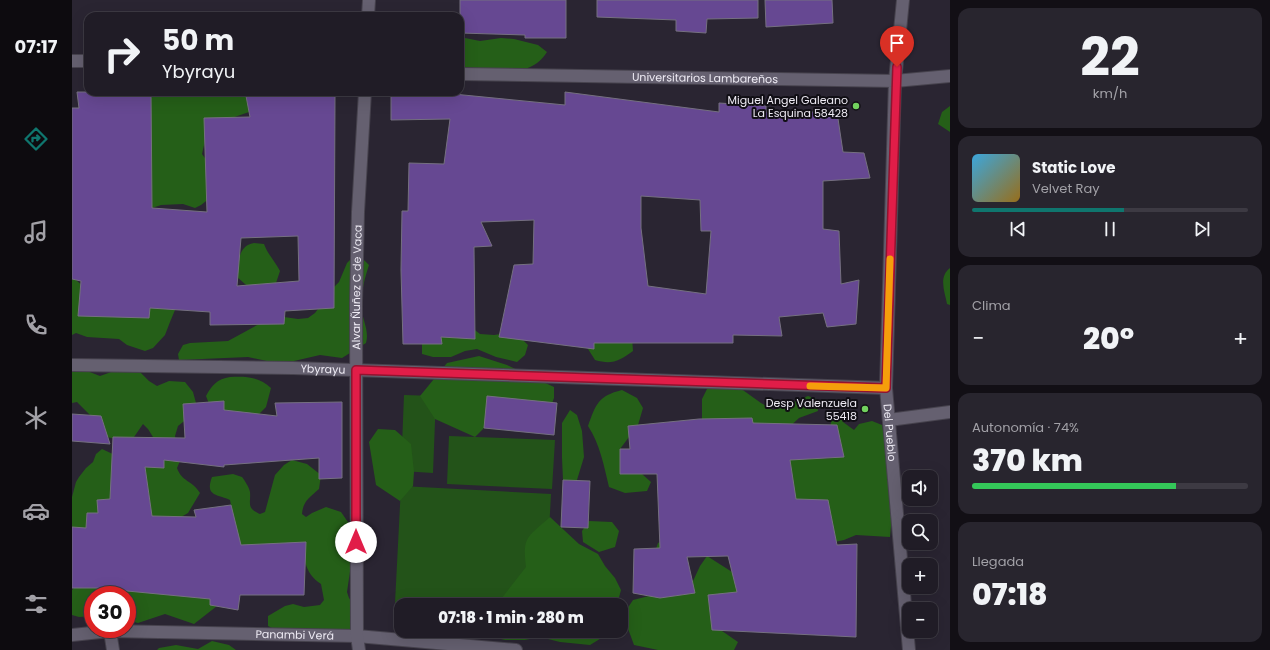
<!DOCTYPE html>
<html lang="es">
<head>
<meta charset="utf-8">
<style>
	body { margin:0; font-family:Poppins,sans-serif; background:#28252e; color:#f1f3f6; height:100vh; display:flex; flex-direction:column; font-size:15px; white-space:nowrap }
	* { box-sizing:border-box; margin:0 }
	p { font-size:13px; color:#a2a1a7 }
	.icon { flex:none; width:22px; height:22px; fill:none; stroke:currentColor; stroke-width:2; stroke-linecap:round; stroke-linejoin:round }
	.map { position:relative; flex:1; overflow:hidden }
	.drawer { display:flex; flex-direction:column; gap:8px; padding:8px; background:#120f15; width:320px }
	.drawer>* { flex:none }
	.hud { position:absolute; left:12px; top:12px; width:380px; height:84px; border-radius:12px; box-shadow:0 4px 16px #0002,0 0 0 1px #3d3a43; background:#201c26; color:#f1f3f6; overflow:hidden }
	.tools { position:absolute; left:830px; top:470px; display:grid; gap:8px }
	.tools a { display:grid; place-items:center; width:36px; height:36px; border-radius:8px; background:#201c26; box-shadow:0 4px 16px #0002,0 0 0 1px #3d3a43; font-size:20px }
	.speed { position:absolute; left:12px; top:586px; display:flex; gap:8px; font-size:20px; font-weight:700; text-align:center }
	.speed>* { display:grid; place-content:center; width:52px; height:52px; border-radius:50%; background:#201c26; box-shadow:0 4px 16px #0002,0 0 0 1px #3d3a43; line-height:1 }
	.speed .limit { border:6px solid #d22; background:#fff; color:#111 }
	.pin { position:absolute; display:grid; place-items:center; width:34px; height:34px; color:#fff; margin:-41px -17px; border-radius:50% 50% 50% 0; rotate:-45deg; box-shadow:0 0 4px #0007 }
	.pin .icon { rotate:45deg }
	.me { position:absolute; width:44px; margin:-22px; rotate:0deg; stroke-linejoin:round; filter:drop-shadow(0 0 3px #0008) }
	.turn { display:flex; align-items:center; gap:14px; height:84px; padding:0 12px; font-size:18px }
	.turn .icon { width:52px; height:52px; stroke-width:2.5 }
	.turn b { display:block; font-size:28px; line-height:34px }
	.big { font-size:30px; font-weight:800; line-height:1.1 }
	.drawer .widget { flex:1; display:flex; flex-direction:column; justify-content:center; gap:6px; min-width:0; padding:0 14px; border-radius:12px; background:#28252e }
	.drawer .dial { align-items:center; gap:0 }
	.dial b { font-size:52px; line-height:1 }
	.song { display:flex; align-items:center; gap:12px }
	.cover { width:48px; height:48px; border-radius:6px; background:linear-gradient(135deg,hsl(200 70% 55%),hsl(40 70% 35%)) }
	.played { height:4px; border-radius:2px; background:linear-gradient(90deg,#0f766e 55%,#3d3a43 55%) }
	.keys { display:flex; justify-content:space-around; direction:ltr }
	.heat { display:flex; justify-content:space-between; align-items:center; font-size:22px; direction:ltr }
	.charge { height:6px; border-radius:3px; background:linear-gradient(90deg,#34c759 74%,#3d3a43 0) }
	.trip { position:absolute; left:322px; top:598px; width:234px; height:40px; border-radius:12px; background:#201c26; box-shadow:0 4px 16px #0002,0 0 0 1px #3d3a43; font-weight:800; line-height:40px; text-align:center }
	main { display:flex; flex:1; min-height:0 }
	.tabs { display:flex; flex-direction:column; width:72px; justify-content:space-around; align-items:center; background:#0d0b0f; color:#a2a1a7 }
	.tabs .icon { width:28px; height:28px }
	.tabs .selected { color:#0f766e }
	.tabs b { font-size:18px; color:#f1f3f6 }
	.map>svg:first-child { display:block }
	.green { fill:#235319 }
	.forest { fill:#255f18 }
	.building { fill:#664892; stroke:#757080; fill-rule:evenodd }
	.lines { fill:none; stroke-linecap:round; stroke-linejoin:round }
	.minor-casing { stroke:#47434e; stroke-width:14 }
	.tertiary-casing { stroke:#47434e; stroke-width:14 }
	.minor { stroke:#656070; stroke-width:12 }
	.tertiary { stroke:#656070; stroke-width:12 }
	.route-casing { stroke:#92132f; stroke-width:10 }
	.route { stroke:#e11d48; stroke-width:7 }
	.slow { stroke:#f59e0b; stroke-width:7 }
	.poi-dot { fill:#72d25e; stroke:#110f15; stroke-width:1.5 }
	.labels { text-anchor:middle; stroke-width:4; stroke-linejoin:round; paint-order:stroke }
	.street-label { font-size:11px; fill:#eeebf4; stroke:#110f15 }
	.poi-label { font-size:11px; fill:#eeebf4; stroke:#110f15; text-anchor:end }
</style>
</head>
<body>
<main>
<nav class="tabs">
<b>07:17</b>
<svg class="icon selected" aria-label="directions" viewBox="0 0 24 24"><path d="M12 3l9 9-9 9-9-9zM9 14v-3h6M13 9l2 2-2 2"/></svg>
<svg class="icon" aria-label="music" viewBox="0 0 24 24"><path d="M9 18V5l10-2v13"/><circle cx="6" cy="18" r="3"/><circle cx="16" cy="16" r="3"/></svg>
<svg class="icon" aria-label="phone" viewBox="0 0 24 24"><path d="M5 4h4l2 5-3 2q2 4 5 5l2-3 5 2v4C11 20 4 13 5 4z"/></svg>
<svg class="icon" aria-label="climate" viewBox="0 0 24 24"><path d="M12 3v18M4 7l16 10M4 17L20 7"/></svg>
<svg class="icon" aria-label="car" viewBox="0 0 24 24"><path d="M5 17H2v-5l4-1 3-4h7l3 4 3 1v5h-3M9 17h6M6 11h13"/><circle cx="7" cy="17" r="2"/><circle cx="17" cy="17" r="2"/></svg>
<svg class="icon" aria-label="filters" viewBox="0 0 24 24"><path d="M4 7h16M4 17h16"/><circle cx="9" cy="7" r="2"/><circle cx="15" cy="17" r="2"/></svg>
</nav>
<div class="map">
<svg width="878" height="650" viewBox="0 0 878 650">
	<rect width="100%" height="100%" fill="#2a2532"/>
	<path class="green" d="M332,395L364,396L361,473L329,471Z
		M377,436L483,440L480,489L375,484Z
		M329,486L479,494L473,605H366L323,603Z"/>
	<path class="forest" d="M388,37L408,41L429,38L442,39L466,45L475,52C455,83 419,67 388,67Z
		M87,92H176L183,101L177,112L151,121L133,141L130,154L140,168L138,198L129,205L123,208L111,204L89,205L80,208L74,106L79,98Z
		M878,106V132L866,124L870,112Z
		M182,243L192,244C196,255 203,261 208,271L204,283L181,291L165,277C167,263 165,246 182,243Z
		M286,257L291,259L297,265C292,280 288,297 290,312C292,323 297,332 294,343L270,358L248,355L209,364L176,357L107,360L106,354L111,345L118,343L156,341L187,324L212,317L226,319L236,318L243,313L249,305L254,295L267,282L275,263L279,259Z
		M878,268V305L875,304C873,292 866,277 878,268Z
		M0,279L4,280L14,289L78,304L103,295V310L98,322L93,335L81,348L73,351L55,345L47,339L15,337L4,333L0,335Z
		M374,327H399L408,334L422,335L436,333L450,339L456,345L453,355L445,362L424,357L405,349L393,351L379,357H361L350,354V344Z
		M560,337L561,351C547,361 540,365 523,360L511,341Z
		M407,356L435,365L482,387V398L478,409L425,407L412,428L403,437L363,419L348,396L375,363Z
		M0,369H10L28,376L42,371H67L77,381L85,386L97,381L113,382L121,392L124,403L116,418L106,426L103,436L108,461L105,468C110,482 120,480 128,493L116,513L97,524L89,523L80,516L66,495L10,533L4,531L0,526V497L4,482L7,477L14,468L21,462L24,454L30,449L45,456L79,450L81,437L76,429L71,424L62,437L55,441L47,440L35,437L19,416L5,402L0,403Z
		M158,377C174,376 188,377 199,388L194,407L187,414L139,409L134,396C140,385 145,379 158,377Z
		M661,383L689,403L701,410L736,396L744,399L746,411L727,418L711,433L727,458L741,459L763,458L769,441L757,433L760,417L769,415L771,422L782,430L787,424L800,421L810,425L822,495L818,537L784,535L772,540L744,546L630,419V399L636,387Z
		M550,390L565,398L571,408L566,425L548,449L556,467L570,474L579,482L575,491L553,493L537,487C532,466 528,444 516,426C524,404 526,396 550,390Z
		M498,410L505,415L510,431L512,457L505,480H491L490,458V423Z
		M306,429L323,430L339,444L342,472L341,486L328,501L304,485L297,442Z
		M220,460L235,464L249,475L247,489C238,497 231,501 230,514L234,517L240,513L254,507L269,512L278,525L279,532L278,560L279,565L275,592L277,598L283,607L290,628L223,640L196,626V616L213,606L221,604L232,607L248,605L252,600L249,584C240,578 236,572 233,562C209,554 184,544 158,545L146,524L160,510L158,500C144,494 133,496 140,477L161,474L170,477C173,481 177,487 178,492C179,504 174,508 188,514L193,512L203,475L212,465Z
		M478,517L507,544L526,554L533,566L543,578L549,590L545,605H405L429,599L454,567C450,536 456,537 478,517Z
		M517,521L540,522L547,531L543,547L527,552L511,542L510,531Z
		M603,534L602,550L615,594L628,566L635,556L668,577L665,592L650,608L640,624L666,642L662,650H586L562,645L551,615L561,600L577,596L580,561L586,543Z
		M82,587L145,600V606L122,624L93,614L66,623L55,620V595H21V616L7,617L0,615V590L2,588Z
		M381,631H537L536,634L518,645L488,642L468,637L453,640H433L412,635L387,633Z
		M140,641L157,645L164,650H85L87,648L104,645L126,649Z"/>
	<path class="building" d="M388,0H494V38H453V35L388,33Z
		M525,0H686V18L635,19L634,33L604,31V20L525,17Z
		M693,0H760L761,23L694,27Z
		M5,92H79L80,208L135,212L132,118L178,117L174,96H263L262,308L213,311L212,324L138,325V312L78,308L77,318L6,316L9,281L0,279V108H7ZM226,236L227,281L165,286L169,238Z
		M319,92H361L493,105V92L647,112V103L694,106V112H765L771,152L792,153L798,178L751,181V229L767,231L769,284L787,280L784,324L755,327L751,313L707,317L710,336L661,335V343H522V349L427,337L442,265L461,264L462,220L409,222L420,246L402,247L403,339L369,337L370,344H331L329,270L330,211H336L337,163L372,164L378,119L319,120ZM569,196L628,200L629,231H639L634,294L576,286L569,228Z
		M415,396L485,403L482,435L412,428Z
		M152,401V410L205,416L203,403L270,402V478L247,479V458L152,465V467L92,460V468L73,467L80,516L124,517L122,510L159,505L169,545L234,542L232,595H168L166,610L138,605V599L24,588H0V527L14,528L15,513H26L25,500L38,499L41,437L113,438L111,404Z
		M0,414L29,416L38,444L0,441Z
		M680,418L681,423L765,425L772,457L718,460L724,499L756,500L765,545L785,544L784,637L640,630L636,595L665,592L656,556L615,557L623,593L588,598L561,593L562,549L588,548L585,474H548V449H558L556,426L627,419Z
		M491,480L518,481L516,528L489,527Z"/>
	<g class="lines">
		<g class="minor-casing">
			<g id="minor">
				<path d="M831,0L823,81L878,76"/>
				<path d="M296,16L297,0"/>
				<path id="s1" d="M0,365L221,368L814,388"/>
				<path d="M817,420L878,412"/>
				<path d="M38,631L41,650"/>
				<path id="s2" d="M0,635L38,631L285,636L444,650"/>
				<path id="s3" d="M287,650L285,636L284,303L286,212L293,92"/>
			</g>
		</g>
		<g class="tertiary-casing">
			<g id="tertiary">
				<path d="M0,61H16"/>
				<path id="s4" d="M388,74L823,81L814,388L837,650"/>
			</g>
		</g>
		<use href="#minor" class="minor"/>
		<use href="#tertiary" class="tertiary"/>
	</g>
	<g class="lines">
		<g class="route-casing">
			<path id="route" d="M284,542V370L814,388L825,67"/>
		</g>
		<use href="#route" class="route"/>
		<path class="slow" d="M738,386L814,388L818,259"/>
	</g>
	<g class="poi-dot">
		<circle cx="784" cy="106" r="4"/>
		<circle cx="793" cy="409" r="4"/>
	</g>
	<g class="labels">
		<g class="street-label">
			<text dy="4" stroke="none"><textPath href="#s4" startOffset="245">Universitarios Lambareños</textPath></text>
			<text dy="4" stroke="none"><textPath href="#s3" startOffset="363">Alvar Ñuñez C de Vaca</textPath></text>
			<text dy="4" stroke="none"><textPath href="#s1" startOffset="251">Ybyrayu</textPath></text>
			<text dy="4" stroke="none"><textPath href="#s4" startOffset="787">Del Pueblo</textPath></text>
			<text dy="4" stroke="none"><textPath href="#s2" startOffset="223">Panambi Verá</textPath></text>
		</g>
		<g class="poi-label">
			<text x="776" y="104">Miguel Angel Galeano<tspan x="776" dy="13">La Esquina 58428</tspan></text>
			<text x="785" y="407">Desp Valenzuela<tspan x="785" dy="13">55418</tspan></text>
		</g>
	</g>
</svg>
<div class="tools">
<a><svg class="icon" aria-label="sound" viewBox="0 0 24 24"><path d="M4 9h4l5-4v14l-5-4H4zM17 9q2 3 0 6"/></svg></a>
<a><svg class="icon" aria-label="search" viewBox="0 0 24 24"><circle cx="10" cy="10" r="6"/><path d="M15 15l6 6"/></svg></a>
<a>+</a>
<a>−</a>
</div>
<div class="speed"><div class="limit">30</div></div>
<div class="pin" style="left:825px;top:67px;background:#d93025"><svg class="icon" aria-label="arrive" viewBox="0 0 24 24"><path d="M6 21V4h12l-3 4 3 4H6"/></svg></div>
<svg class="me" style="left:284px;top:542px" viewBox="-20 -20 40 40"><circle r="19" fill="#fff"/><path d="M0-13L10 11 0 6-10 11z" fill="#e11d48"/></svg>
<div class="trip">07:18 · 1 min · 280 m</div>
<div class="hud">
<div class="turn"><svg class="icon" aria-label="right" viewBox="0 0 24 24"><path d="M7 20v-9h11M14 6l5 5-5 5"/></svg><div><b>50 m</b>Ybyrayu</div></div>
</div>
</div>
<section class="drawer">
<div class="widget dial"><b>22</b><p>km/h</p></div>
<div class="widget">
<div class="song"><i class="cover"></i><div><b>Static Love</b><p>Velvet Ray</p></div></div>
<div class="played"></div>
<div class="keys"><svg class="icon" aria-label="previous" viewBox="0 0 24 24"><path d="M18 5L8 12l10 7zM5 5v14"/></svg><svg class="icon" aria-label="pause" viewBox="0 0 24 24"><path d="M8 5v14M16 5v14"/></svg><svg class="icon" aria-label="next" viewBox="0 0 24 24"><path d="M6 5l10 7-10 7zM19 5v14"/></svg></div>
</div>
<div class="widget"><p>Clima</p>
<div class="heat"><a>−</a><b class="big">20°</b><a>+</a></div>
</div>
<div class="widget"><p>Autonomía · 74%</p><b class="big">370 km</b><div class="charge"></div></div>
<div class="widget"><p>Llegada</p><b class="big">07:18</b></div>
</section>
</main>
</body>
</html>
